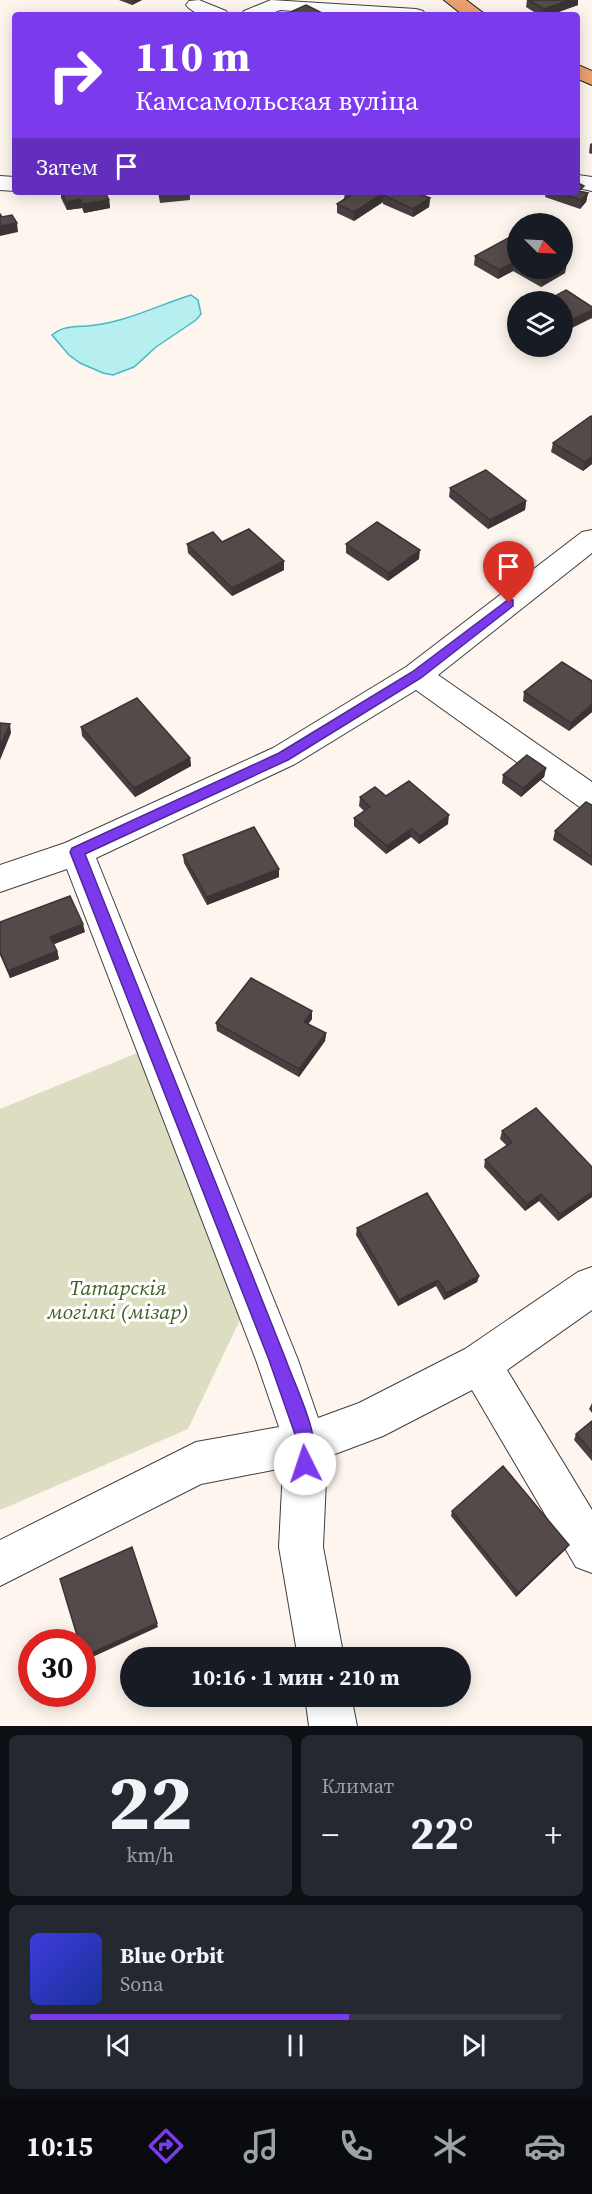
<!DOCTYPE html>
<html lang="ru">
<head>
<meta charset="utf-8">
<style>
	body { margin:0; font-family:"Source Serif 4",serif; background:#242831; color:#f1f3f6; height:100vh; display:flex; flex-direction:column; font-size:22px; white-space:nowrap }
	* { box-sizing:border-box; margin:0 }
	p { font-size:20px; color:#9ea1a6 }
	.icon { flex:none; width:33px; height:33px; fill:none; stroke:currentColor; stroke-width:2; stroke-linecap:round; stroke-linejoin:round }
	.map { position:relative; height:1726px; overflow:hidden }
	.details { display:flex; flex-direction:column; gap:9px; padding:9px; background:#0d0f14; flex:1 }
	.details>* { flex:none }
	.guide { position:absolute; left:12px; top:12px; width:568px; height:183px; border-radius:6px; box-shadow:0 3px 15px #0003; background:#7c3aed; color:#fff; overflow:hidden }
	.needle { width:39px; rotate:114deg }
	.tools { position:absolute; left:507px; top:213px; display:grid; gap:12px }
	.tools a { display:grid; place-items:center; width:66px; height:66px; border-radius:50%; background:#171b24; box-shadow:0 3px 15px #0003; font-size:30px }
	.speed { position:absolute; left:18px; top:1629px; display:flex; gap:12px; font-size:30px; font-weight:700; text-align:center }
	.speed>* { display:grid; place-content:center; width:78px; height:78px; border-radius:50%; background:#171b24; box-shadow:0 3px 15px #0003; line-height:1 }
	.speed .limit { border:9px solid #d22; background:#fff; color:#111 }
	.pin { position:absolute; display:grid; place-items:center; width:51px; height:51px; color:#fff; margin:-62px -26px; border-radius:50% 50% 50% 0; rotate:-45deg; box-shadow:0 0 6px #0007 }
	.pin .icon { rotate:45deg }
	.me { position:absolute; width:66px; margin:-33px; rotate:356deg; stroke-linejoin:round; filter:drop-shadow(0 0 4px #0008) }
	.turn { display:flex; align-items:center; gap:21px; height:126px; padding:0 24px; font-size:27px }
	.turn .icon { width:78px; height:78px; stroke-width:2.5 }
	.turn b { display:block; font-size:42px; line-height:51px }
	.then { display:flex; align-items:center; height:57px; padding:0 24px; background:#0003; gap:12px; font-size:22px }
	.big { font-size:45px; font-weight:700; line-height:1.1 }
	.details .widget { flex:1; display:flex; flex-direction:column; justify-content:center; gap:9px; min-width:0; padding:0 21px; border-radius:9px; background:#242831 }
	.details .dial { align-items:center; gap:0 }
	.dial b { font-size:78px; line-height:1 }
	.song { display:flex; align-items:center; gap:18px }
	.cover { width:72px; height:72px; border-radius:9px; background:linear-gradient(135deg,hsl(240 70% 55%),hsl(230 70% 35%)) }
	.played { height:6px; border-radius:3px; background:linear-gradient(90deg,#7c3aed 60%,#363941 60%) }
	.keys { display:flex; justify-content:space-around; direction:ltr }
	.heat { display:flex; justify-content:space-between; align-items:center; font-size:33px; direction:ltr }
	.details .tiles { flex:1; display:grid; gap:9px; grid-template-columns:1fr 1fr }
	.widget:last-child { grid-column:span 2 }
	.trip { position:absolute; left:120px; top:1647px; width:351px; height:60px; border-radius:30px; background:#171b24; box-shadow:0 3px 15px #0003; font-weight:700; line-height:60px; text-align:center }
	.dock { display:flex; height:96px; justify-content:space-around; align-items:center; background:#090b0e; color:#9ea1a6 }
	.dock .icon { width:42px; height:42px }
	.dock .current { color:#7c3aed }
	.dock b { font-size:27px; color:#f1f3f6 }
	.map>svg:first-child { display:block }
	.cemetery { fill:#ddddc1 }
	.water { fill:#b7eff0; stroke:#44bac1; stroke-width:1.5 }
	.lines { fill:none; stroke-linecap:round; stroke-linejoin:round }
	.minor-casing { stroke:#404040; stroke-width:2 }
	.major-casing { stroke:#1e1e1e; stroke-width:2 }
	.minor { fill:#fff; fill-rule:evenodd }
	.major { fill:#eca26f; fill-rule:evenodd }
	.wall { fill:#484040 }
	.shaded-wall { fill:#3b3434 }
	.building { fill:#544a4a; stroke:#3b3434; stroke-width:1.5 }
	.route { fill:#7c3aed; stroke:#51269a; stroke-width:1.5 }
	.labels { text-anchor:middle; stroke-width:6; stroke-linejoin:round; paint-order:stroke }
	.near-park-label { font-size:21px; font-style:italic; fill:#445e23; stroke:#fff }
</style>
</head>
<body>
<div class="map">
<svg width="592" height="1726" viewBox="0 0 592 1726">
	<rect width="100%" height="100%" fill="#fdf5ee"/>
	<path class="cemetery" d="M147,1049L247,1305L188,1429L0,1510V1109Z"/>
	<path class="water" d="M191,295L198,300L201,314L196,320L156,347L134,367L113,375L103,373L80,363L69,355L52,335C63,326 73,327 87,326C124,323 156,306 191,295Z"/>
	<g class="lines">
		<g class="minor-casing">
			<path id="minor" d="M199,0L226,11L229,15C215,15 196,18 186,5L189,1Z
				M271,0L416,9L423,11L426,15H344L280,10L268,15H241L244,11Z
				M578,175L592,177V191L578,188Z
				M0,176L15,177V191L0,190Z
				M592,530V553L438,675L592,782V811L581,808L416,690L295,764L96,858L298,1360L318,1418L359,1403L465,1349L578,1272L592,1267V1310L507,1370L592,1510V1573L576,1567L472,1390L383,1436L327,1457L323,1547L344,1658H298L279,1547L283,1468L201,1484L0,1586V1540L196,1442L279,1427L256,1360L67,869L0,892V865L65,843L273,748L406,667L582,532Z
				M305,1696H351L357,1726H309Z"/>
		</g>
		<g class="major-casing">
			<path id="major" d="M444,0H466L486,15H463Z
				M578,65L592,71V85L578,79Z"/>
		</g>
		<use href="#minor" class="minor"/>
		<use href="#major" class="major"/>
	</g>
	<path class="wall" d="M119,0H142L132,5Z
		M527,0H578V5L550,15H539L526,7Z
		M592,143V154L589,153L590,144Z
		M61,192H105L109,200L110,208L84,213L82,208L67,210L61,198Z
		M158,192H201L190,193V200L160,203Z
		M345,192H424V195L430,198L429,207L413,217L383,204V202L354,221L337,213V204L344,199Z
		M546,192H583L588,193L586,202L580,209L545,197Z
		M518,237V268H562L565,273L541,287L513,271L498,279L474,265L475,256Z
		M518,315V334L508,328L509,319Z
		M553,443L592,464L583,471L551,452Z
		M450,488L526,501L525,510L488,529L449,497Z
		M222,542L284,561V570L232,596L188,553L187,544Z
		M346,544L419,559L388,581L346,553Z
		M592,681V712L569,731L523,701L524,692Z
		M81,727L190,758L191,766L135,797L82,736Z
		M546,768L544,777L521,797L502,783L503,775Z
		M386,796L448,824L419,844L411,837L386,854L354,826V818L364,811L359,806L360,797Z
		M592,805V866L553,840L555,831Z
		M183,855L279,869V877L207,905L184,863Z
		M0,922L85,932L54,944L57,951L59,959L10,978L0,955Z
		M312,1019L308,1024L326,1033L325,1041L299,1077L217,1031L216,1023Z
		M502,1131L592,1167V1197L558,1221L539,1201L525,1211L484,1167L485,1160L507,1146L500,1139Z
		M357,1228L479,1276L477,1282L444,1300L436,1286L398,1306L356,1235Z
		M592,1403V1413L589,1409Z
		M592,1421V1461L574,1440L576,1434Z
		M452,1511L569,1545L566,1549L516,1597L451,1516Z"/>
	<path class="shaded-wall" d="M132,0H142L132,5Z
		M570,0H578V5L550,15H543L544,9Z
		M385,192H398L383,195V202L354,221V212Z
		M588,193L586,202L580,209L581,200Z
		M430,198L429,207L413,217V209Z
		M80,199L82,208L67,210L66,202Z
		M109,200L110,208L84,213L83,204Z
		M17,223L18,232L0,236V226Z
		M514,262L513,271L498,279L499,270Z
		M567,264L565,273L541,287L542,278L559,268H562V267Z
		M592,310V318L562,333V325Z
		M592,456V464L583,471L585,462Z
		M526,501L525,510L488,529L490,520Z
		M420,550L419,559L388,581L389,573Z
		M284,561V570L232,596V588Z
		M592,704V712L569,731L571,723Z
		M10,724L11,733L0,760V746Z
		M190,758L191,766L135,797L134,788Z
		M546,768L544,777L521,797L523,788Z
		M449,815L448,824L419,844L420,836Z
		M411,829V837L386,854L387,846Z
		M279,869V877L207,905V897Z
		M83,924L85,932L52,945L50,937Z
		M57,951L59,959L10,978L8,971Z
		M312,1011V1019L304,1030V1022Z
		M326,1033L325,1041L299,1077V1069Z
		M592,1192V1197L558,1221L560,1214Z
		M541,1194L539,1201L525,1211L527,1204Z
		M479,1276L477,1282L444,1300L446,1293Z
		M438,1280L436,1286L398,1306L399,1300Z
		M569,1545L566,1549L516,1597L518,1593Z
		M132,1547L158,1627L86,1660L83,1657Z"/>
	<path class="building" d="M528,0H570L544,9Z
		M306,5L326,15H284Z
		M578,183L584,186L579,191L588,193L581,200L557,192H578Z
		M62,192H105L109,200L83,204L80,199L66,202Z
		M159,192H178L159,194Z
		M345,192H385L354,212L337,204L351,195Z
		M389,192H423L420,194L430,198L413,209L383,195Z
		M0,214L2,217L12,215L17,223L0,226Z
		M514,235L518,237V264L514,262L499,270L475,256Z
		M525,268H559L542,278Z
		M566,290L592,307V310L562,325V302H544Z
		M518,315V324L509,319Z
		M591,416L592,417V456L585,462L553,443Z
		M486,470L526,501L490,520L450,488Z
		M377,522L420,550L389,573L346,544Z
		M249,529L284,561L232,588L187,544L213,532L222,542Z
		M562,662L592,681V704L571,723L524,692Z
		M137,698L190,758L134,788L81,727Z
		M0,723L10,724L0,746Z
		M527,755L546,768L523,788L503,775Z
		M409,781L449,815L420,836L411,829L387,846L354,818L370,807L360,797L375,787L386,796Z
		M586,802L592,805V857L555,831Z
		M254,827L279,869L207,897L183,855Z
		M70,896L83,924L50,937L57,951L8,971L0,952V922Z
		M251,978L312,1011L304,1022L326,1033L299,1069L216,1023Z
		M536,1108L592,1167V1192L560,1214L541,1194L527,1204L485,1160L512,1142L502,1131Z
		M427,1193L479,1276L446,1293L438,1280L399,1300L357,1228Z
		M592,1421V1452L576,1434Z
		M503,1466L569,1545L518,1593L452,1511Z
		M132,1547L157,1623L83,1657L82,1642H79L60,1579Z"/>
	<path class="route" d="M509,599L513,600V606L421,678L288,760L85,854L286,1360C296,1389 324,1441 312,1470L305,1473L299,1470L297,1464L298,1443L269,1360L70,852L72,848L279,753L412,672Z"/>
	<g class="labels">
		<g class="near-park-label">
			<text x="118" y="1295">Татарскія<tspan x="118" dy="24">могілкі (мізар)</tspan></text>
		</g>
	</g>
</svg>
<div class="tools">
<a><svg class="needle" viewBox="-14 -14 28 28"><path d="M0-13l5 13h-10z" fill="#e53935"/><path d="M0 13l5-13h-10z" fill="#9ea1a6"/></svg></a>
<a><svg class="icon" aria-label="layers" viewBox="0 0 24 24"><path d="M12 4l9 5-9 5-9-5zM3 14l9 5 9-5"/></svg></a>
</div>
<div class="speed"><div class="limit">30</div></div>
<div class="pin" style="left:509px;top:603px;background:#d93025"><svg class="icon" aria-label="arrive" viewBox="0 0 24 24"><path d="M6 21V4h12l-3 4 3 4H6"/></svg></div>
<svg class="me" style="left:305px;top:1464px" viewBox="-20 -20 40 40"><circle r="19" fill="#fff"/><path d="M0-13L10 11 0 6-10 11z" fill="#7c3aed"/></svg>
<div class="trip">10:16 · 1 мин · 210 m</div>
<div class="guide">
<div class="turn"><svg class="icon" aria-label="right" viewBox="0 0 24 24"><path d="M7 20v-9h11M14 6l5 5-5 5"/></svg><div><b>110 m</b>Камсамольская вуліца</div></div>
<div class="then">Затем<svg class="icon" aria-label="arrive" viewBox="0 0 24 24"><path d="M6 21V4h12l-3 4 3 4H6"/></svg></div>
</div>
</div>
<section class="details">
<div class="tiles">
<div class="widget dial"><b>22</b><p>km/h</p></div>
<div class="widget"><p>Климат</p>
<div class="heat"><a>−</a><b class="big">22°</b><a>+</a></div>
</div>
<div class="widget">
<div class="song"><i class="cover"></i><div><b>Blue Orbit</b><p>Sona</p></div></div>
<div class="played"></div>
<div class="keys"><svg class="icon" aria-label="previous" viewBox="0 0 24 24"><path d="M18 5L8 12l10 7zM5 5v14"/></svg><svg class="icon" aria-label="pause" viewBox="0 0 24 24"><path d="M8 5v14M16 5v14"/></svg><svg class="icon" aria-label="next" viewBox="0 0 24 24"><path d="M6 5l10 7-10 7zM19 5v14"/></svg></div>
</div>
</div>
</section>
<nav class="dock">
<b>10:15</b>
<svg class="icon current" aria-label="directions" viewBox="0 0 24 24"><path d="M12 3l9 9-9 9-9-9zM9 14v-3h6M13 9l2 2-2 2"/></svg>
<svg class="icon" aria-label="music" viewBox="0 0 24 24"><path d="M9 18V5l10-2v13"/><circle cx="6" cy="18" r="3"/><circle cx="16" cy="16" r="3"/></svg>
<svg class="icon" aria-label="phone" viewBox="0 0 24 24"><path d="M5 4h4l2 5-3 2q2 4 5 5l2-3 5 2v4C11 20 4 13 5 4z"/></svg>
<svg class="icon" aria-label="climate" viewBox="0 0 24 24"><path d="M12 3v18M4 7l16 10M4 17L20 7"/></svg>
<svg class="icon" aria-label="car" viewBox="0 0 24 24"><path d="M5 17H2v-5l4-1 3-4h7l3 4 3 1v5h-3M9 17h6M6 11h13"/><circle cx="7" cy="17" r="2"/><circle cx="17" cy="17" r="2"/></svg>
</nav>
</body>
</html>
